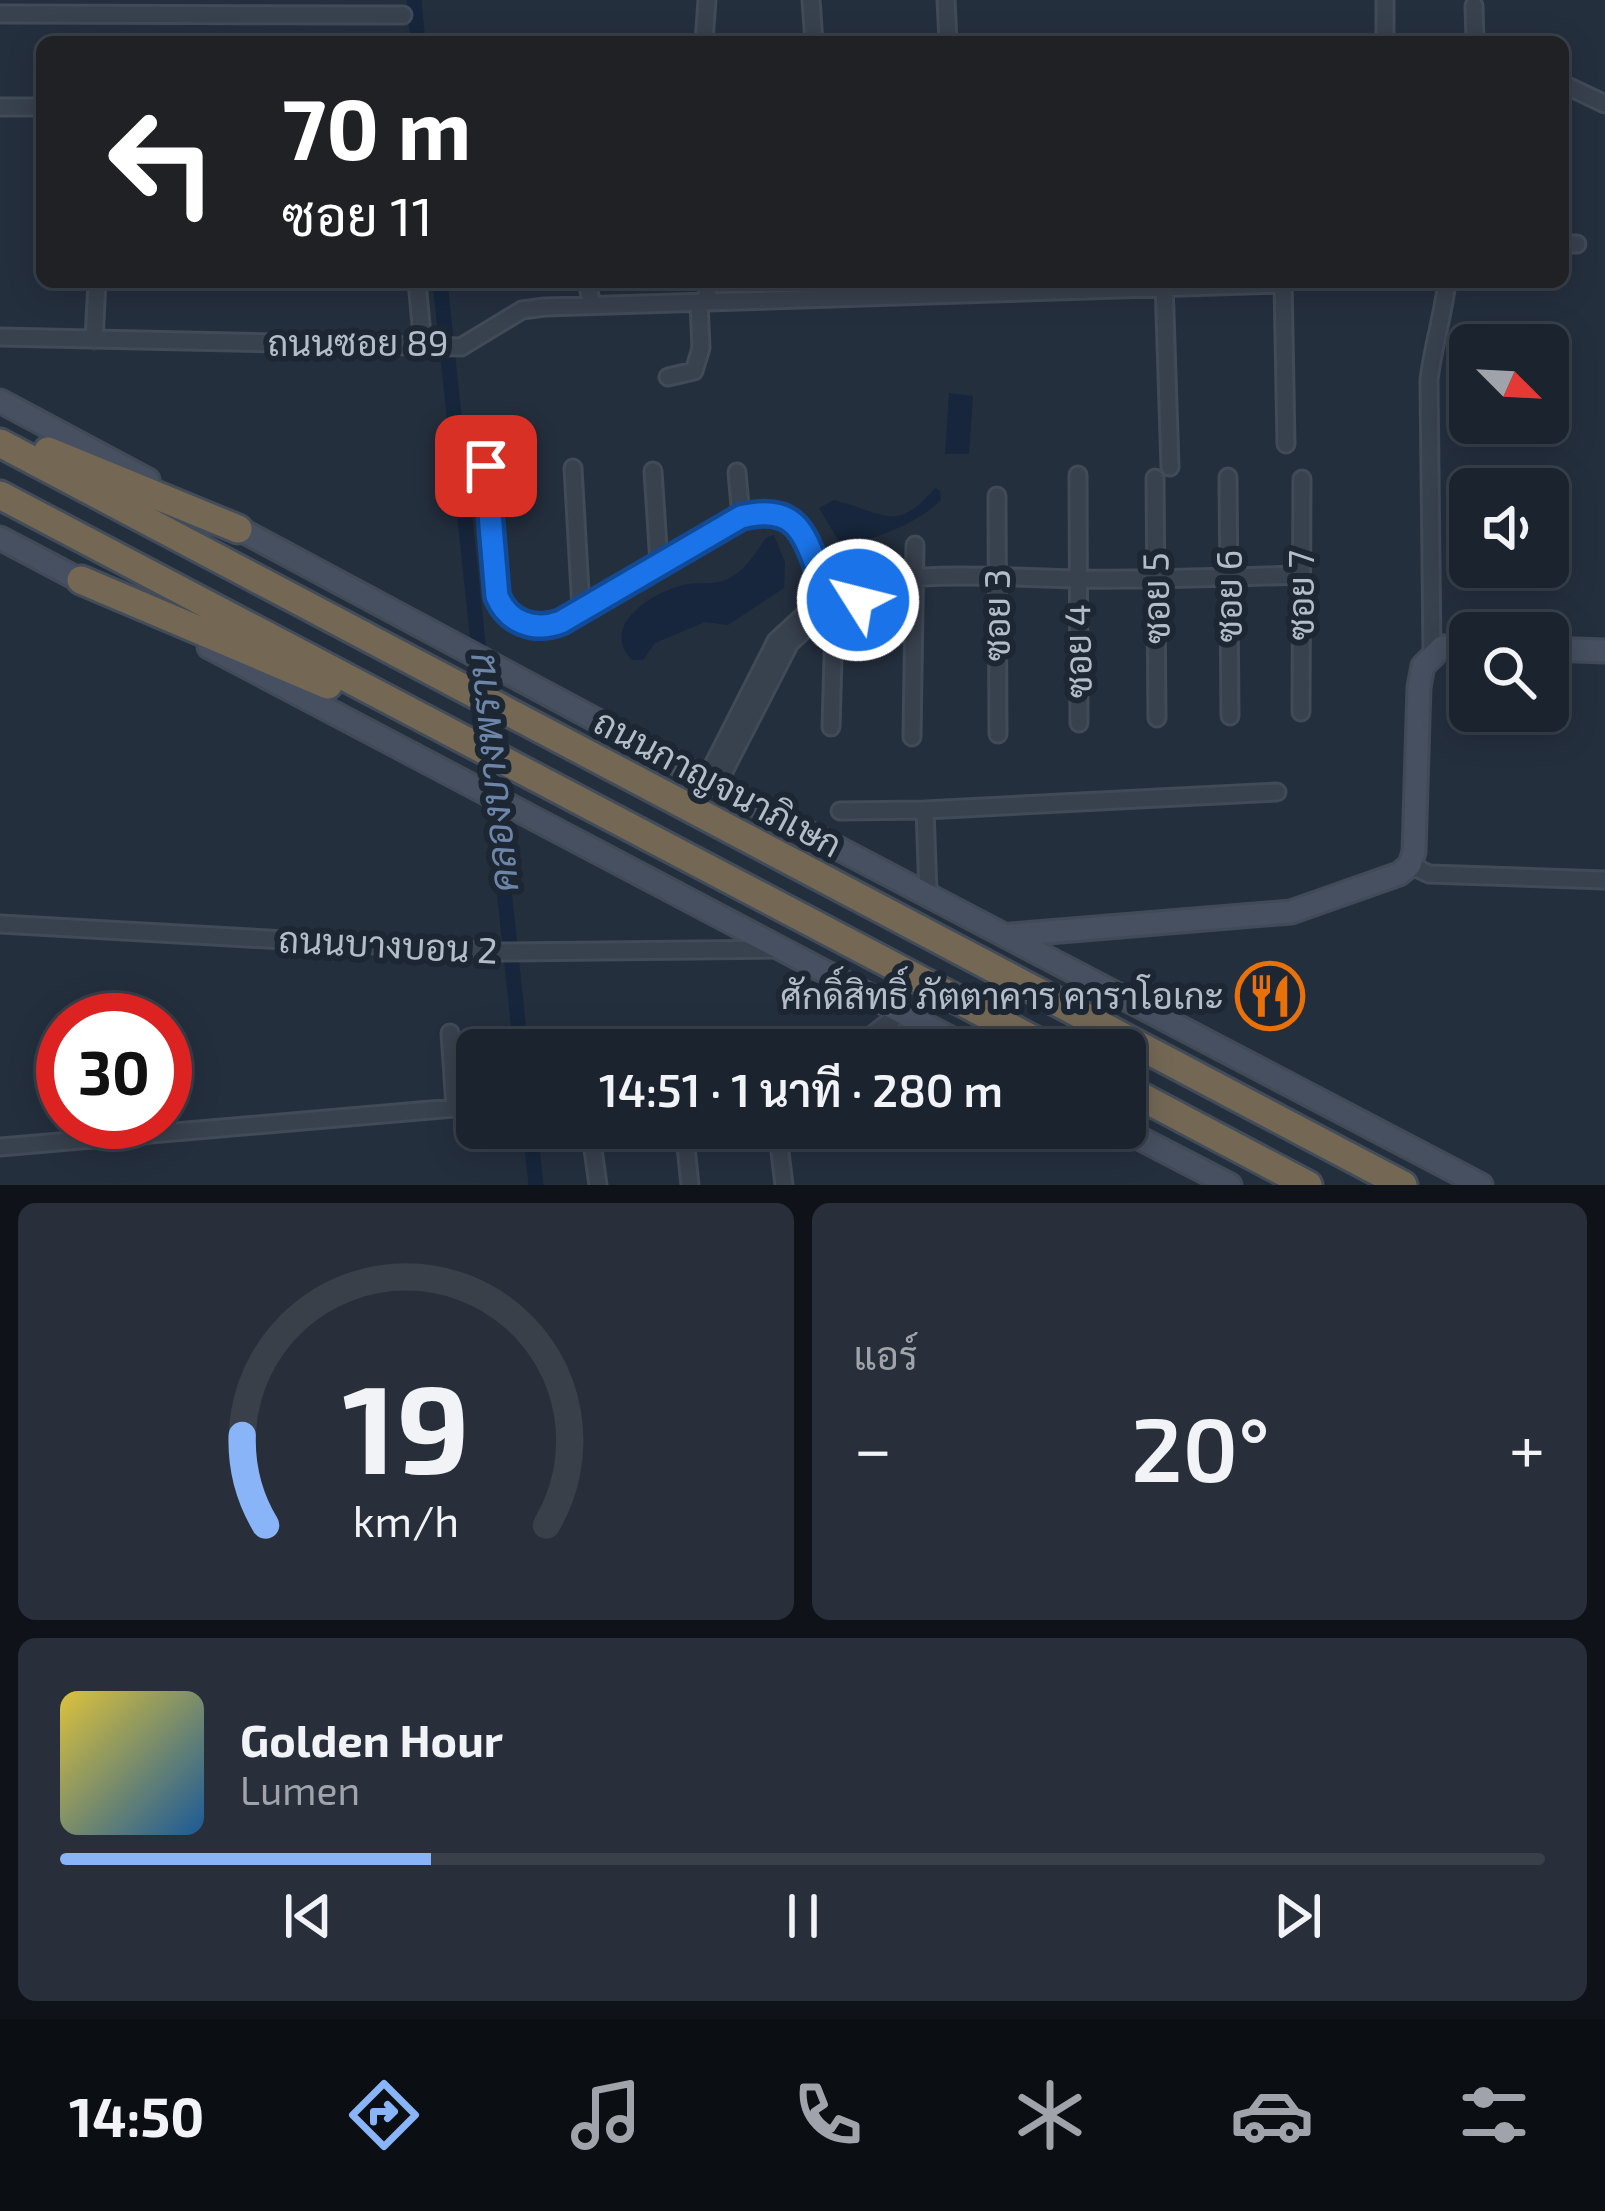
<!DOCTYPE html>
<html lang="th">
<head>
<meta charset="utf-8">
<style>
	body { margin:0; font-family:"Exo 2",Sarabun,sans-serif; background:#282f3a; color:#f1f3f6; height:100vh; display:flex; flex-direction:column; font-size:45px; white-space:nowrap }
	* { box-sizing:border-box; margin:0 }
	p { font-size:39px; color:#a0a4aa }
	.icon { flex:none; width:66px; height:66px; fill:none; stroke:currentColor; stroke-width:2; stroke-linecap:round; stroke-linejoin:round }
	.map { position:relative; height:1185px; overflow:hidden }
	.details { display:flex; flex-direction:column; gap:18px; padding:18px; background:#0f1319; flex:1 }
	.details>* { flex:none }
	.top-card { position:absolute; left:36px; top:36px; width:1533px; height:252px; border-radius:18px; box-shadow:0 6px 30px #0003,0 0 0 3px #39404a; background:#202124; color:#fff; overflow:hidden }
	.needle { width:78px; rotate:114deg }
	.buttons { position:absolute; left:1449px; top:324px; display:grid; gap:24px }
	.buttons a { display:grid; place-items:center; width:120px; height:120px; border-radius:18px; background:#1b232e; box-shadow:0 6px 30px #0003,0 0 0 3px #39404a; font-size:60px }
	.speed { position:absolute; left:36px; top:993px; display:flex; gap:24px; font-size:60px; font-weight:700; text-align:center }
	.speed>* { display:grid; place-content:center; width:156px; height:156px; border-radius:50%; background:#1b232e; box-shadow:0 6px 30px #0003,0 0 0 3px #39404a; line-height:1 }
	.speed .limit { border:18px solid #d22; background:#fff; color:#111 }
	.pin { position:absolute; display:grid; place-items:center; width:102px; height:102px; color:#fff; margin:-51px; border-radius:24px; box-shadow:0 6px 18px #0006 }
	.me { position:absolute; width:132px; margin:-66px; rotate:306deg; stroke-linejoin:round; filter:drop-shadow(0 0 9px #0008) }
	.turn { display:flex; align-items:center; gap:42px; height:252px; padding:0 48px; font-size:54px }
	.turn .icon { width:156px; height:156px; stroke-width:2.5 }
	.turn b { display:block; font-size:84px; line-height:102px }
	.big { font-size:90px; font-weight:600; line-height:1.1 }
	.details .card { flex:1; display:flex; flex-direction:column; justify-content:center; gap:18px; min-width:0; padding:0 42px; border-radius:18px; background:#282f3a }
	.details .dial { align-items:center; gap:0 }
	.dial svg { height:312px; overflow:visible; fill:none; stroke:#39404a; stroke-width:7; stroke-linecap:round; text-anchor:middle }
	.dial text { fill:#f1f3f6; stroke:none }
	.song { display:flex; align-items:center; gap:36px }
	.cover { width:144px; height:144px; border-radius:18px; background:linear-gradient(135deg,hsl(50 70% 55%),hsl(210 70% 35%)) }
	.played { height:12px; border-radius:6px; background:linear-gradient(90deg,#8ab4f8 25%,#39404a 25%) }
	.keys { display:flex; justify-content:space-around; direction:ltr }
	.heat { display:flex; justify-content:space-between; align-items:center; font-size:66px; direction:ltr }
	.details .tiles { flex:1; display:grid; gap:18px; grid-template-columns:1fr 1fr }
	.card:last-child { grid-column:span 2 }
	.trip { position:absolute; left:456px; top:1029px; width:690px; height:120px; border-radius:18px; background:#1b232e; box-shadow:0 6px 30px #0003,0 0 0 3px #39404a; font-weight:600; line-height:120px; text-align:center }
	.tabs { display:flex; height:192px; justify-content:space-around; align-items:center; background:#0b0e12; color:#a0a4aa }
	.tabs .icon { width:84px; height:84px }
	.tabs .on { color:#8ab4f8 }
	.tabs b { font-size:54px; color:#f1f3f6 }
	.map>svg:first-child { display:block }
	.water { fill:#17263c }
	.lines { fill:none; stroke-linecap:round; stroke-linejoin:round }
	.canal { stroke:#17263c; stroke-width:15 }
	.street-casing { stroke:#414a57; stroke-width:21 }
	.secondary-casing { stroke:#414a57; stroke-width:27 }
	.highway-casing { stroke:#434c59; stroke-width:33 }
	.street { stroke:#38414e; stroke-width:15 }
	.secondary { stroke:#465061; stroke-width:21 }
	.highway { stroke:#746855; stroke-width:27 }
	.route-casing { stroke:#114b97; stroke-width:30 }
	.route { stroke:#1a73e8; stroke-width:21 }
	.labels { text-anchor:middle; stroke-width:12; stroke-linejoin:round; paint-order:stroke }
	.street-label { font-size:36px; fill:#b4bcc9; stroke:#1d2633 }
	.poi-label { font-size:36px; fill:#b4bcc9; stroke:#1d2633; text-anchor:end }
	.water-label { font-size:39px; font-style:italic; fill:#6d86a8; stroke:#1d2633 }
</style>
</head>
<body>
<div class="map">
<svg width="1605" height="1185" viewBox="0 0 1605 1185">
	<rect width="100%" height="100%" fill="#242f3e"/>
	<path class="water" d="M949,393L973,396L969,454H945Z
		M935,488L940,491L941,500C917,524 881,536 849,545L838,540L819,508L834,500C884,512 895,535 935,488Z
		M774,535L785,562L784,588L728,625L705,622L655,643L643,660H632C599,626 651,593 683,585C698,581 714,586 728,579C746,570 755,553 766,538Z"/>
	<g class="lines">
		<path class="canal" d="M414,0L418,42
			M440,282L521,1050
			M530,1128L536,1185"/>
		<g class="street-casing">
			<path id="street" d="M811,0L814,42
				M946,0L948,42
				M1385,0V42
				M1474,6L1475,42
				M0,14L403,15
				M704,42L707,0
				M1563,84L1605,104
				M0,107H42
				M1563,244H1577
				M417,282L423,346
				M587,282L592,305
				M707,282L708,302
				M1164,282L1170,467
				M1283,282L1286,444
				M0,337L461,347L522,310L545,307L1283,284
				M94,340L97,282
				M668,377L694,371L701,348L699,302
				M486,466L497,596C507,623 535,632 561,622L741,517C800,502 805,538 823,583
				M573,468L581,609
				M653,471L659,563
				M737,472L741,517
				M1078,475L1079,723
				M1228,477L1230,716
				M1155,478L1157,718
				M997,496L998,734
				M814 601a22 22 0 1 1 44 0a22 22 0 1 1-44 0Z
				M852,587C927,569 1005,578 1081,579C1154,580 1228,577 1301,575
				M1432,653L1429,380C1433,346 1443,316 1447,282
				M1301,712L1302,479
				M831,727L834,623
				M912,737L915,545
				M706,779L776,641L814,606
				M717,785L790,643L819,616
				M840,811L925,810
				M1410,865L1429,874L1605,880
				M928,893L925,810L1277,792
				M0,924L499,952L776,949
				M450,1033L455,1107
				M579,1040L580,1050
				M753,1050L852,1040L872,1035L902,1012
				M590,1128L598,1185
				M684,1128L690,1185
				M777,1128L784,1185
				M0,1147L477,1106"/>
		</g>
		<g class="secondary-casing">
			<path id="secondary" d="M0,401L148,480
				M228,523L706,779L1481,1185
				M0,538L91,586
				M209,647L973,1050
				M1548,649L1605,651
				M1011,935L1291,912L1399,874L1410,865L1414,852L1419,687L1423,666L1442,647H1470
				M1120,1128L1230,1185"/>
		</g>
		<g class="highway-casing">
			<path id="highway" d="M0,443L1403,1185
				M48,451L238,529
				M0,495L1053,1050
				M81,580L328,685
				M1125,1088L1308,1185"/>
		</g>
		<use href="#street" class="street"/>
		<use href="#secondary" class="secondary"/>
		<use href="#highway" class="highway"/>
	</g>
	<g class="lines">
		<g class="route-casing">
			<path id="route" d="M486,466L497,596C508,623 535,632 561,622L741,517C800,502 805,538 823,583L835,579L848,582L858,600"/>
		</g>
		<use href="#route" class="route"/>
	</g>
	<defs>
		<g id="restaurant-ring" transform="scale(3.45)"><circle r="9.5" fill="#1d2633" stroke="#e8710a" stroke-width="1.5"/><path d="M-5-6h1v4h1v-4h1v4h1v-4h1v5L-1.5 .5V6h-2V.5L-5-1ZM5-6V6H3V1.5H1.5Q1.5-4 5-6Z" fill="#e8710a"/></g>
	</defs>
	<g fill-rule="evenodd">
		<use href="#restaurant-ring" x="1270" y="996"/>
	</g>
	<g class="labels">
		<g class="street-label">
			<text x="358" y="356">ถนนซอย 89</text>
			<text transform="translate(1301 595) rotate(-90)" y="13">ซอย 7</text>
			<text transform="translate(1229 596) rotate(-90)" y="13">ซอย 6</text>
			<text transform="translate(1156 598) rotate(-91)" y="13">ซอย 5</text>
			<text transform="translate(997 615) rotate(-90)" y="13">ซอย 3</text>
			<text transform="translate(1078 651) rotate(-91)" y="13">ซอย 4</text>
			<text transform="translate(718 783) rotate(28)" y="13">ถนนกาญจนาภิเษก</text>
			<text transform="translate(388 945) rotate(3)" y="13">ถนนบางบอน 2</text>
		</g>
		<g class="poi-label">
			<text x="1224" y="1009">ศักดิ์สิทธิ์ ภัตตาคาร คาราโอเกะ</text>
		</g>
		<g class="water-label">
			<text transform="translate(492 773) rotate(-96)" y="14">คลองบางพราน</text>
		</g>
	</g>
</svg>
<div class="buttons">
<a><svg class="needle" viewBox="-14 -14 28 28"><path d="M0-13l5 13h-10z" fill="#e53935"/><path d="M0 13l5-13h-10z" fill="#a0a4aa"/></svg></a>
<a><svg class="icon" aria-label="sound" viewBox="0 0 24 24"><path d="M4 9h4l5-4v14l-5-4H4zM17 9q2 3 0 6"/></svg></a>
<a><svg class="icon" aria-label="search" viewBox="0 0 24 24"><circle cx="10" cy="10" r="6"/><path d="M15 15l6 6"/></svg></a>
</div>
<div class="speed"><div class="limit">30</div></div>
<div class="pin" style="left:486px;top:466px;background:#d93025"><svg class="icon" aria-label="arrive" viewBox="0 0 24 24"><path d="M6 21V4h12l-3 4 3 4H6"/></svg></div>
<svg class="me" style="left:858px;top:600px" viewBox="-20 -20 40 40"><circle r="17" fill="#1a73e8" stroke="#fff" stroke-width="3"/><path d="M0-11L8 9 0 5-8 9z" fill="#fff"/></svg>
<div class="trip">14:51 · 1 นาที · 280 m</div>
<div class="top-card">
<div class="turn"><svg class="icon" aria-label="left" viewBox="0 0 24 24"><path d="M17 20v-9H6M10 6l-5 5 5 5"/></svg><div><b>70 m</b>ซอย 11</div></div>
</div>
</div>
<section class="details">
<div class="tiles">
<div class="card dial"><svg viewBox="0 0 100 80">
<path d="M14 69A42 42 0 1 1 86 69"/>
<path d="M14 69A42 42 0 0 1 8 46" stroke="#8ab4f8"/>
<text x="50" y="56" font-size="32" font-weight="700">19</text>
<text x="50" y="72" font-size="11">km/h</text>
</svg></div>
<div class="card"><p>แอร์</p>
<div class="heat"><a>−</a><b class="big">20°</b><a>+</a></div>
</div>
<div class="card">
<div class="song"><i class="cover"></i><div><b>Golden Hour</b><p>Lumen</p></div></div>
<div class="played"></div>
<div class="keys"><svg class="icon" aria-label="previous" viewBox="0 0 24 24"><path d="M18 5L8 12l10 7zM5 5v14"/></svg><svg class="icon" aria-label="pause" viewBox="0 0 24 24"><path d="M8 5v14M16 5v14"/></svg><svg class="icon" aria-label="next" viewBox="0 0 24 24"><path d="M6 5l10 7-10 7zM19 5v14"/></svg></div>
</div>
</div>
</section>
<nav class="tabs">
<b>14:50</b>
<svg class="icon on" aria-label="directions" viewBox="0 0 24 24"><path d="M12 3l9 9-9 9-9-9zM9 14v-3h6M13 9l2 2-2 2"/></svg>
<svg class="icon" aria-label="music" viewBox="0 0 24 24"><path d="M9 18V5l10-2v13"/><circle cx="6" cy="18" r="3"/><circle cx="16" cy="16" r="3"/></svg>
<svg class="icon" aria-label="phone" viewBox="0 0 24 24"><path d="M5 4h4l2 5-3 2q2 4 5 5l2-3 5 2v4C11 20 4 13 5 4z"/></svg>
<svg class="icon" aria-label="climate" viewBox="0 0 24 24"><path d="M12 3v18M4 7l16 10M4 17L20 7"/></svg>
<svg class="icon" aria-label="car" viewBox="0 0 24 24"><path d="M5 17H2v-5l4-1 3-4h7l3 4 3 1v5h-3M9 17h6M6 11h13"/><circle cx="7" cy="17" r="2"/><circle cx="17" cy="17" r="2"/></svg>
<svg class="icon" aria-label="filters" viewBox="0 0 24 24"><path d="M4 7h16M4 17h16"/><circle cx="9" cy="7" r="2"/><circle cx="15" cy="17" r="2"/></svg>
</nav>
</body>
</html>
